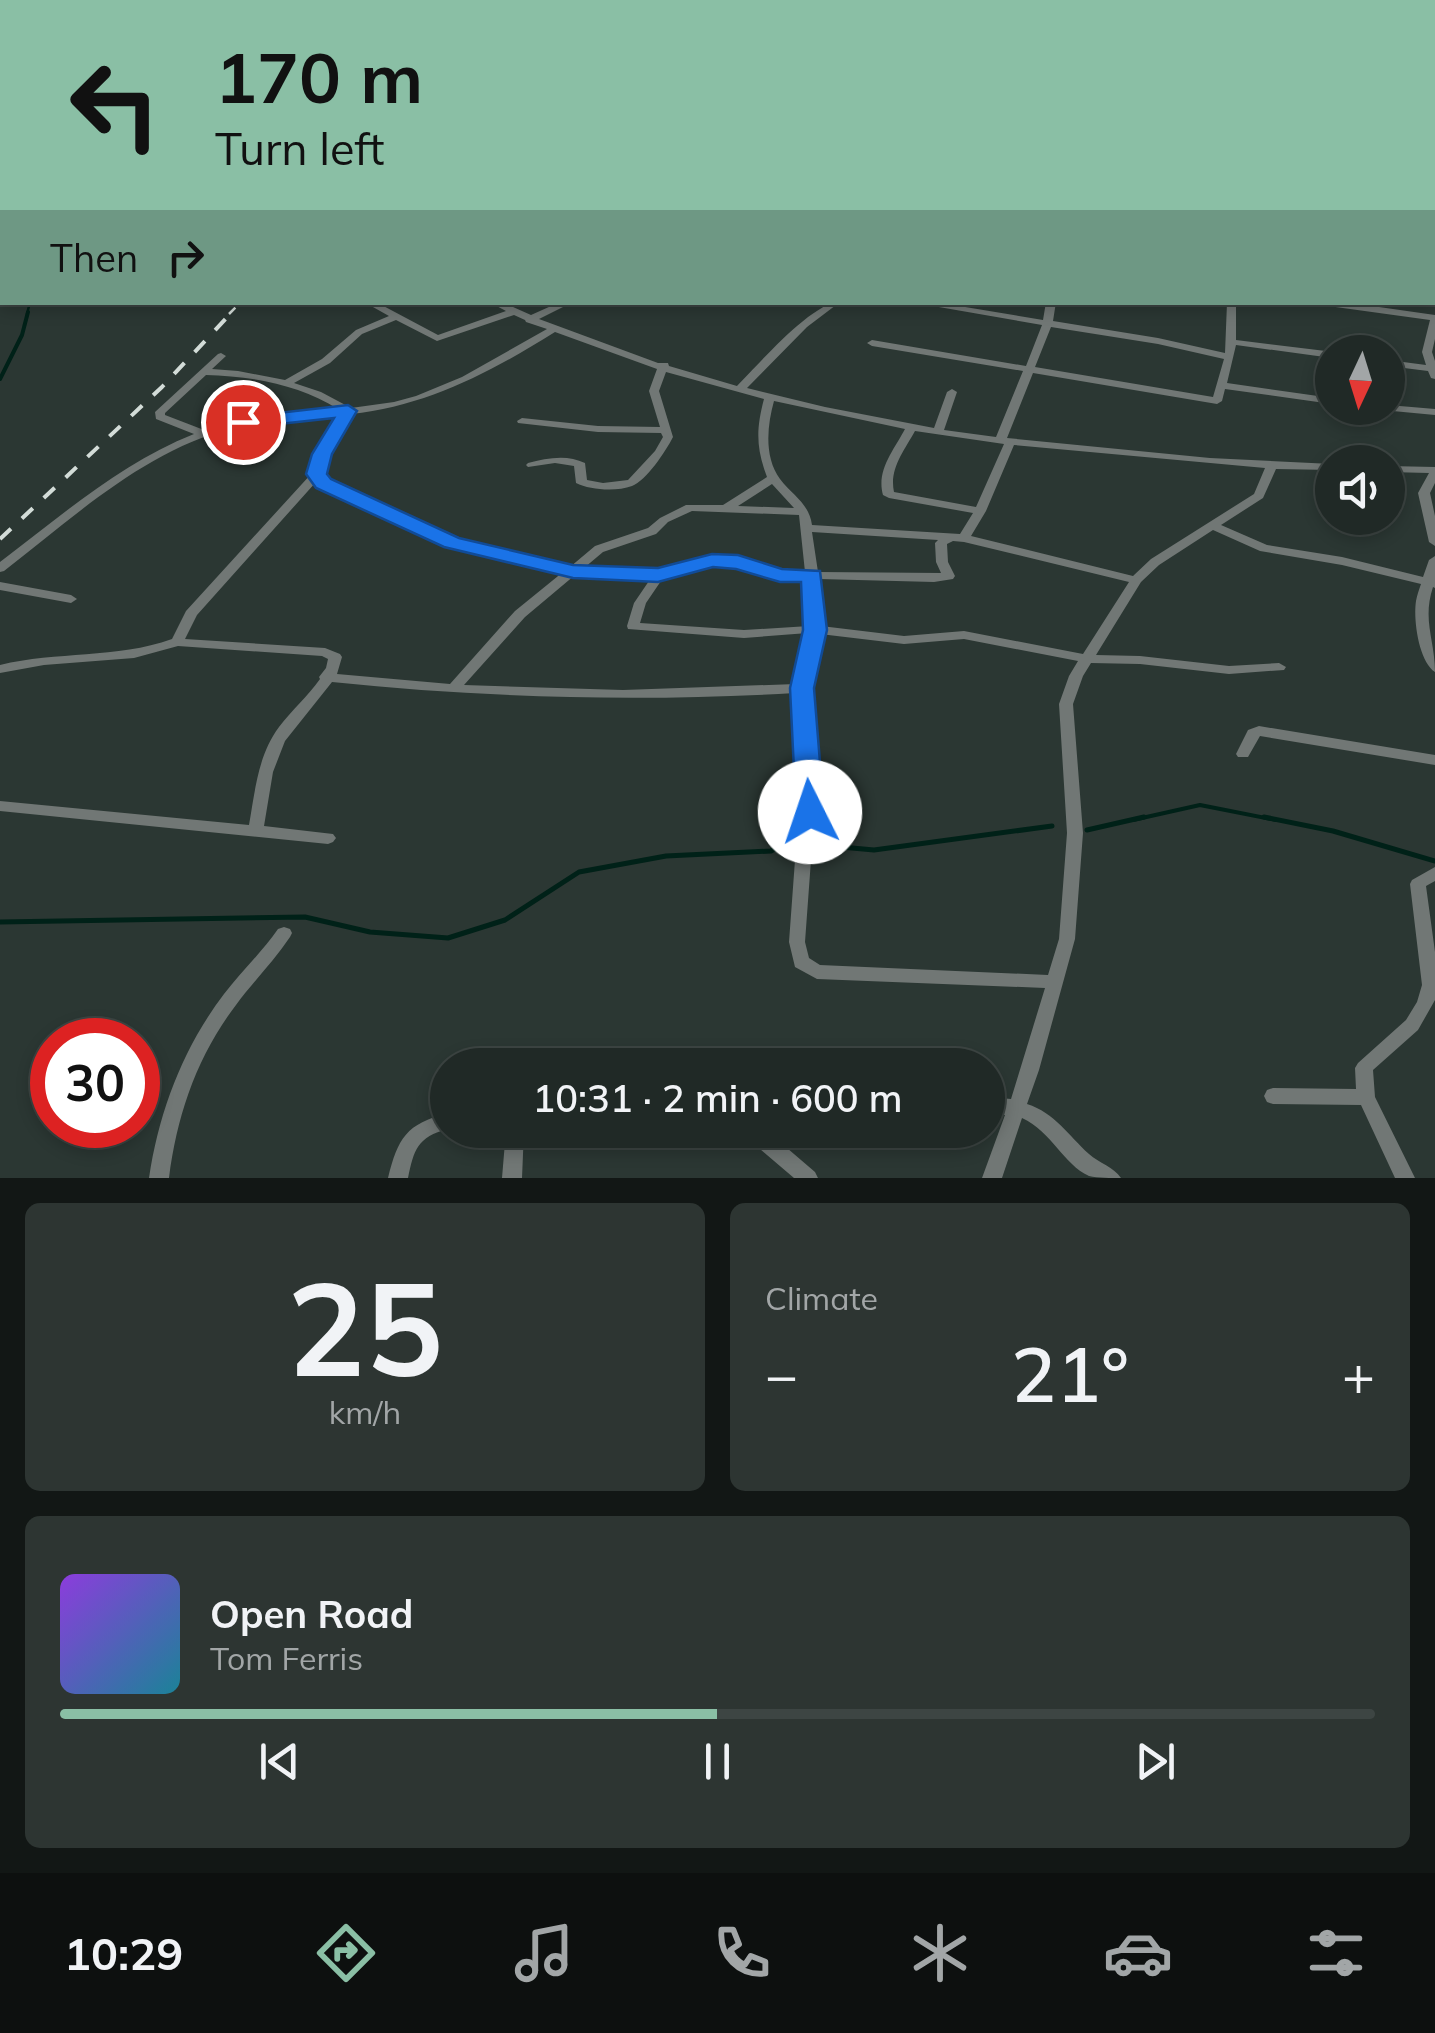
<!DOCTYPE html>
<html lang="en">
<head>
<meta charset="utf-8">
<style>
	body { margin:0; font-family:Mulish,sans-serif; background:#2d3532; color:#f1f3f6; height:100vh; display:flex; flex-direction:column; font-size:38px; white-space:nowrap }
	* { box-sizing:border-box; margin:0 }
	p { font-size:32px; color:#a2a6a7 }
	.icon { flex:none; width:55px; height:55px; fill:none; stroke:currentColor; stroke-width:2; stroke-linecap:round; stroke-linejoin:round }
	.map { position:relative; height:1178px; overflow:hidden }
	.details { display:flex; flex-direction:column; gap:25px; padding:25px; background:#121715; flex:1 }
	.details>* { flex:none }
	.guide { position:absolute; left:0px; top:0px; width:1435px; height:305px; box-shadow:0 5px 15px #0003,0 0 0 2px #3d4543; background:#8abfa5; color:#111; overflow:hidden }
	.needle { width:65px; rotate:184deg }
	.buttons { position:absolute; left:1315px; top:335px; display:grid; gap:20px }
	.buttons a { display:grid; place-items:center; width:90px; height:90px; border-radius:50%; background:#202926; box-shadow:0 5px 15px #0003,0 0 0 2px #3d4543; font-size:50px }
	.speed { position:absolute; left:30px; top:1018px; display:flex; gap:20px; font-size:50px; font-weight:700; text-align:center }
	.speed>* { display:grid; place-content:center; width:130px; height:130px; border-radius:50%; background:#202926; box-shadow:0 5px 15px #0003,0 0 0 2px #3d4543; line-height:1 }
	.speed .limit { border:15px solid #d22; background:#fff; color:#111 }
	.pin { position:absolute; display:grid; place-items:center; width:85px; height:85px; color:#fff; margin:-42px; border:5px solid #fff; border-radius:50%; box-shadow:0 2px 10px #0007 }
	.me { position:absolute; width:110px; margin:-55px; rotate:356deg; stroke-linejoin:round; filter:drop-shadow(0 0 8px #0008) }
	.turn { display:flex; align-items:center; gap:35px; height:210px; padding:0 50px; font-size:45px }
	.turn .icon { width:130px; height:130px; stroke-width:2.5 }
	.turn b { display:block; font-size:70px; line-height:85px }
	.then { display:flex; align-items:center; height:95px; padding:0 50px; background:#0003; gap:20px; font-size:38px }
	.big { font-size:75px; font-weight:600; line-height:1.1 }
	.details .widget { flex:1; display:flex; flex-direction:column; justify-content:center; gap:15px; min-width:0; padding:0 35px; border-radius:15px; background:#2d3532 }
	.details .dial { align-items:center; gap:0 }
	.dial b { font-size:130px; line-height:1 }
	.song { display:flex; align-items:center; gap:30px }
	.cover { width:120px; height:120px; border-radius:15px; background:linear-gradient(135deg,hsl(270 70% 55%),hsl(190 70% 35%)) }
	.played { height:10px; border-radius:5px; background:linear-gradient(90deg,#8abfa5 50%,#3d4543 50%) }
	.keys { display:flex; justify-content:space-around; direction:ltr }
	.heat { display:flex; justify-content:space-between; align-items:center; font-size:55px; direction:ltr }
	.details .tiles { flex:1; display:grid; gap:25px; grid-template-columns:1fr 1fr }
	.widget:last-child { grid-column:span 2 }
	.trip { position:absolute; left:430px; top:1048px; width:575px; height:100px; border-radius:50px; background:#202926; box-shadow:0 5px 15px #0003,0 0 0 2px #3d4543; font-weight:600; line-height:100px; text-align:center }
	.tab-bar { display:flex; height:160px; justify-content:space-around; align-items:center; background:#0d100f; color:#a2a6a7 }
	.tab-bar .icon { width:70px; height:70px }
	.tab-bar .selected { color:#8abfa5 }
	.tab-bar b { font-size:45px; color:#f1f3f6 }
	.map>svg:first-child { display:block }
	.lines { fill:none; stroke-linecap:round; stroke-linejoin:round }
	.stream-far2 { stroke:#002118; stroke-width:2.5 }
	.stream-far1 { stroke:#002118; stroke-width:4 }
	.stream { stroke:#002118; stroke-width:5 }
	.street { fill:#717775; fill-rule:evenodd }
	.secondary { fill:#939c99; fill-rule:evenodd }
	.rail-far1 { stroke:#d3dcd8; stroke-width:2.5; stroke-dasharray:9 9; stroke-linecap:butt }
	.rail { stroke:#d3dcd8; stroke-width:4; stroke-dasharray:15 15; stroke-linecap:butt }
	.route { fill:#1a73e8; stroke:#114b97; stroke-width:2.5 }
</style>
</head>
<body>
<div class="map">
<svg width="1435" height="1178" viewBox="0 0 1435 1178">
	<rect width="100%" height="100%" fill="#2b3733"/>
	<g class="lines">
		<path class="stream-far2" d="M420,2L433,0
			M27,314L30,302"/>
		<path class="stream-far1" d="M0,379L22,335L28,312
			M1133,820L1200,805L1276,820"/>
		<path class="stream" d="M1264,817L1333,831L1435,861
			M1087,830L1144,817
			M0,922L305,917L370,932L448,938L505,920L579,872L666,856L771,851L786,842L874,850L1052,826"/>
		<path class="street" d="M482,0H495L487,2H477Z
			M993,0H1000L997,2H991Z
			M1121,0H1134L1135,1L1130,2Z
			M1172,0H1198L1204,2H1185Z
			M1266,0H1272L1271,2H1265Z
			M1315,0H1341L1347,2H1328Z
			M1432,9H1435V13H1432Z
			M1432,23H1435V27H1432Z
			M1432,44L1435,45V49L1432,48Z
			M1432,65H1435V69H1432Z
			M1432,86L1435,87V91L1432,90Z
			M1432,107H1435V111H1432Z
			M1432,123L1435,124V128H1432Z
			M1432,150H1435V154H1432Z
			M1432,218H1435V223H1432Z
			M1432,247H1435V253H1432Z
			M1432,280L1435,281V287L1432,286Z
			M364,302H376L438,335L506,311L489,302H502L531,315L560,302H573L539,319L658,363H668L669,366L737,386C759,364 812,302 840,302L807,327L747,388L825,407L934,428L947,392L952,389L957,392L944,430L996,437L1023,371L872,346L867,343L872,340L1026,366L1042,325L910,302H935L1043,320L1046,302H1056L1053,321L1158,338L1225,353L1227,303L1236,302V340L1334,352L1332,358L1236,345L1227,383L1332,398V404L1225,389L1222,401L1217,404L1033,373L1007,438L1210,458L1332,464V470L1276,469L1263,498L1221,525L1267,545L1342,557L1423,577L1429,560L1435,556V588L1433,587C1422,620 1435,640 1435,672C1419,662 1413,620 1416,601C1417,595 1419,590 1421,584L1342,565L1260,551L1213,530L1159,565L1141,582L1096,655L1140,656L1229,666L1279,663L1286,667L1284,670L1229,674L1140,664L1091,663L1083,676L1073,704L1083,833L1075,939L1039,1070L1027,1104C1055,1113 1068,1135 1089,1154C1099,1163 1114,1167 1121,1178C1111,1178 1098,1178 1089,1176C1063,1164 1052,1132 1022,1118L1002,1178H982L1005,1115L988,1113V1097L1011,1099L1045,988L817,979L795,967L789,942L795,860L797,856L803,854L809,856L811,860L805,942L809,958L820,965L1048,975L1059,939L1067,833L1059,704L1069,676L1078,661L964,639L904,644L820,634L809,688L820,836L817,840L812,842L807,840L804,836L795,693C640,702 487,698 332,682L285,741L273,772L264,826L333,834L336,838L333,842L328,844L0,811V801L249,825C255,791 258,755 279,727C292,710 308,696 320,679L319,677L326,668L328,659L322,656L178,646L134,658L44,665L0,673V665C57,651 116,659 172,639L186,611L312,473L317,453L340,415C304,418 268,419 233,428C145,450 74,517 4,571L0,572V562C62,515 121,463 194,434L156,419L155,412L218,354L221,353L226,356L212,369L238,371L285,380L322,359L356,330L389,316ZM514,315L525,320L526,322L547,329L462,377L416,396L394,402L351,408L321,392L294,383L330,363L362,334L396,320L437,341ZM1051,327L1158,344L1224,359L1213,397L1035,367ZM555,332L657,369L649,391L660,427L598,426L522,418L517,421L518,423L598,432L661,433L663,437L655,451L628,480L603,483L587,480L585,463C567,454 547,458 528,463L526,465L528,467L555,463L574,466L576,483C590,490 616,492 632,486C646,481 666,451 673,437L659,391L666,372L764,399C756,429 756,448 767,477L723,505H686L660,518L648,528L595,546L570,567L439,535L327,481L323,474L327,453L351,414C427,406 491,372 555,332ZM206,375C251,376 300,385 338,409L250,418L204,430L165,415V413ZM774,401L905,429C894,450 876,470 883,495L889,498L973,513L960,534L812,525C809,503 793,496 780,479C764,457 767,426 774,401ZM915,431L1004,444L976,507L894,492C889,469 904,451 915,431ZM1014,445L1265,468L1254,494L1151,559L1133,576L971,536L986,511ZM316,482L319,485L431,541L563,572L515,611L450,684L337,674L342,657L340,654L325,648L185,639L197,615ZM772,484L794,508L738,506ZM692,511L799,515L805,572L781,571L738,558L712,556L659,571L584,568L603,552L656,534L668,522ZM812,532L938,540L935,543L936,562L941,573L818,572ZM953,541L964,542L1129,582L1083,654L964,631L904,636L821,626L819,579L934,582L953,579L955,576L948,562L947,544ZM712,564L737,566L780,579H806L809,626L744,630L640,623L646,603L663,578ZM575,575L651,578L634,603L627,626L628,629L744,638L808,633L796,684L623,690L464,685L525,617Z
			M1317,302H1344L1435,315V339L1432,352L1435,361V379L1431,378L1428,371L1388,366V360L1426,365L1422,352L1430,320L1321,305Z
			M1388,405L1435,409V415L1382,410L1381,408H1388Z
			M1388,466L1435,467V483L1430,493L1435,516V546L1429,542L1418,493L1429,473L1388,472Z
			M0,582L71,595L77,599L71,603L0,590Z
			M1259,726L1435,755V765L1260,736L1248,757H1238L1236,754L1248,730Z
			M1435,867V881L1426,886L1435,952V1000L1418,1030L1373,1070L1375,1097L1415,1178H1395L1361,1105L1273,1104L1267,1102L1264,1096L1267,1090L1273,1088L1356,1089L1355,1068L1358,1063L1406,1020L1417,1002L1422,985L1410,884L1412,880Z
			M284,927L290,929L292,933L290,937C274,961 253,982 236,1005C197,1056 177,1115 169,1178H149C159,1111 183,1048 224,994C241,972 262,952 278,929Z
			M448,1113V1129C417,1137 414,1150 408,1178H388C398,1138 406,1124 448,1113Z
			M506,1130H524L522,1178H502Z
			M716,1130H753L763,1133L767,1130H790L788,1136L780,1142L815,1172L818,1178H794L760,1149L718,1136Z"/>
		<path class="secondary" d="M1432,189H1435V195H1432Z"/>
		<path class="rail-far1" d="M543,2L553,0
			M229,314L241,302"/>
		<path class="rail" d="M0,539L162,387L232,312"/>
	</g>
	<path class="route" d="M348,405L357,411L332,454L327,474L331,479L459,538L573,565L658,568L712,554L738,555L782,569L820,571L827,630L814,688L824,812L820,819H800L796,812L790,688L803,630L801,582H780L736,569L713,567L658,582L573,578L444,547L316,488L306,474L312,454L334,418L243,428L234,422L243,417Z"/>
</svg>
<div class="buttons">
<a><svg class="needle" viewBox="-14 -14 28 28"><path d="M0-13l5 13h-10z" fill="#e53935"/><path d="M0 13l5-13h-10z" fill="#a2a6a7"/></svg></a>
<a><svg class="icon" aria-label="sound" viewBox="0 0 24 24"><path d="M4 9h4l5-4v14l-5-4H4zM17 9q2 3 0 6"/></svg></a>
</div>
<div class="speed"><div class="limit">30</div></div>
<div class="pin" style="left:243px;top:422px;background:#d93025"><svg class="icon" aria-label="arrive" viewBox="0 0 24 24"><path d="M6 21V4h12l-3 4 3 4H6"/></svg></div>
<svg class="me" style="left:810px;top:812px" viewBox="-20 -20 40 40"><circle r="19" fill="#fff"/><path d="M0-13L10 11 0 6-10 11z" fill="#1a73e8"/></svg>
<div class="trip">10:31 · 2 min · 600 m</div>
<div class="guide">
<div class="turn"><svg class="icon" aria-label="left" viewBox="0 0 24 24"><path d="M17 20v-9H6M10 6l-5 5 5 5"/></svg><div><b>170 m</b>Turn left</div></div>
<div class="then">Then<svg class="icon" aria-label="right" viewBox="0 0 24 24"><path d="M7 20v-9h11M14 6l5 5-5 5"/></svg></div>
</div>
</div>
<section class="details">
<div class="tiles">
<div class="widget dial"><b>25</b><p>km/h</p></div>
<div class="widget"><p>Climate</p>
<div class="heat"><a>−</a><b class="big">21°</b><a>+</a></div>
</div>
<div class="widget">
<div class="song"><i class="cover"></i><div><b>Open Road</b><p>Tom Ferris</p></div></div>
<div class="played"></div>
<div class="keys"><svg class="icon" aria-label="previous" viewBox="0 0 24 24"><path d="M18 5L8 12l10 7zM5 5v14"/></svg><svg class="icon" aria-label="pause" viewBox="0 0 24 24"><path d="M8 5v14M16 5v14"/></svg><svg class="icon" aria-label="next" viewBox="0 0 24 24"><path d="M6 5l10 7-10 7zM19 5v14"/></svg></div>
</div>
</div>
</section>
<nav class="tab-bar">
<b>10:29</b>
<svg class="icon selected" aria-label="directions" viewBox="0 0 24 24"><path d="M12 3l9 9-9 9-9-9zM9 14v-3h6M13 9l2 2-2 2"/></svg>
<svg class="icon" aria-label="music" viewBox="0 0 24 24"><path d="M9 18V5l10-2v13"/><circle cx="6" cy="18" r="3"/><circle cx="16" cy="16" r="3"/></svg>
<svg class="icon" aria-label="phone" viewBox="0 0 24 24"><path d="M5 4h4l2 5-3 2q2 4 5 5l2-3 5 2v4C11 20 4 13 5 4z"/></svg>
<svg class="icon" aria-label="climate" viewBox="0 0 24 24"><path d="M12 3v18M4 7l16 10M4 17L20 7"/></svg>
<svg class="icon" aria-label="car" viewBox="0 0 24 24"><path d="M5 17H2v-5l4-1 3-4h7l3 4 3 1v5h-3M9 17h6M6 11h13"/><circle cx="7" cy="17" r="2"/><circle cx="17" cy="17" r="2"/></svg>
<svg class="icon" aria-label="filters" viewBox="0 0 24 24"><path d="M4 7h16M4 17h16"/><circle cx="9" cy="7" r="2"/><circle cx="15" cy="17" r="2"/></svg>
</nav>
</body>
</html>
